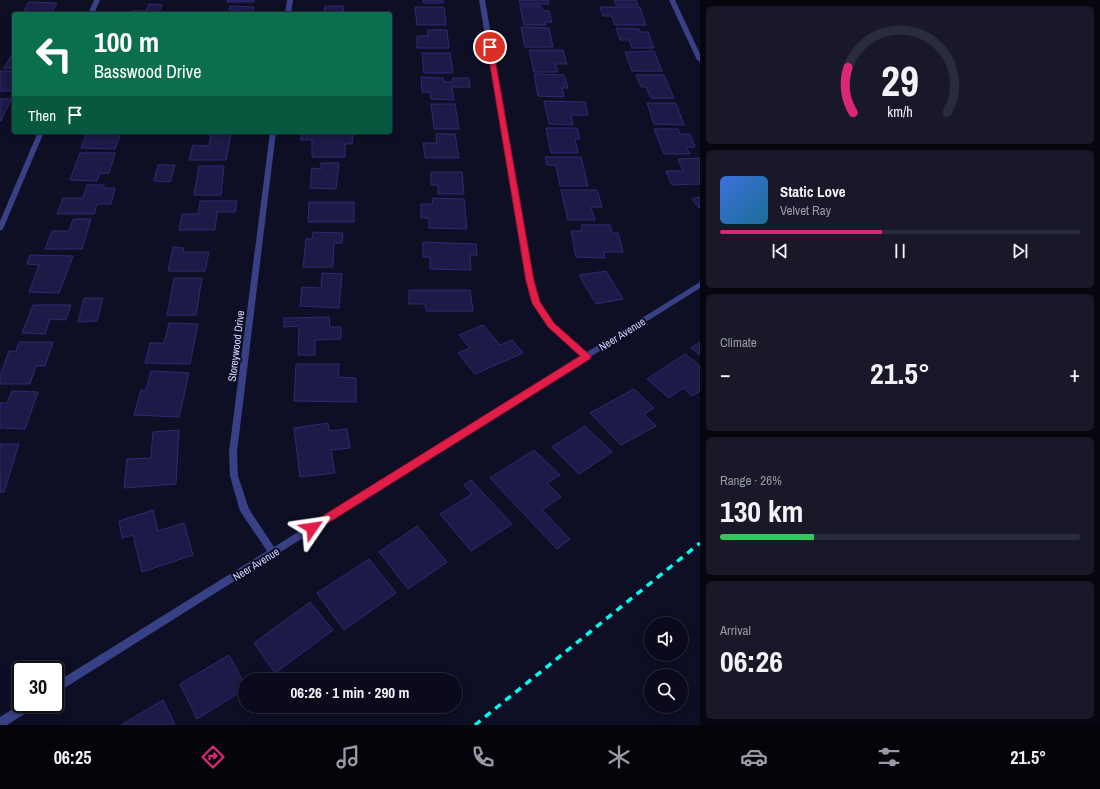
<!DOCTYPE html>
<html lang="en">
<head>
<meta charset="utf-8">
<style>
	body { margin:0; font-family:"Archivo Narrow",sans-serif; background:#181829; color:#f1f3f6; height:100vh; display:flex; flex-direction:column; font-size:15px; white-space:nowrap }
	* { box-sizing:border-box; margin:0 }
	p { font-size:13px; color:#999aa3 }
	.icon { flex:none; width:22px; height:22px; fill:none; stroke:currentColor; stroke-width:2; stroke-linecap:round; stroke-linejoin:round }
	.map { position:relative; flex:1; overflow:hidden }
	.side { display:flex; flex-direction:column; gap:6px; padding:6px; background:#06060f; width:400px }
	.side>* { flex:none }
	.top-card { position:absolute; left:12px; top:12px; width:380px; height:122px; border-radius:4px; box-shadow:0 2px 10px #0003,0 0 0 1px #2a2b3b; background:#0b6e4f; color:#fff; overflow:hidden }
	.controls { position:absolute; left:644px; top:617px; display:grid; gap:8px }
	.controls a { display:grid; place-items:center; width:44px; height:44px; border-radius:50%; background:#0a0a1c; box-shadow:0 2px 10px #0003,0 0 0 1px #2a2b3b; font-size:20px }
	.speed { position:absolute; left:12px; top:661px; display:flex; gap:8px; font-size:20px; font-weight:700; text-align:center }
	.speed>* { display:grid; place-content:center; width:52px; height:52px; border-radius:50%; background:#0a0a1c; box-shadow:0 2px 10px #0003,0 0 0 1px #2a2b3b; line-height:1 }
	.speed .limit { border:2px solid #111; border-radius:6px; background:#fff; color:#111 }
	.pin { position:absolute; display:grid; place-items:center; width:34px; height:34px; color:#fff; margin:-17px; border:2px solid #fff; border-radius:50%; box-shadow:0 1px 4px #0007 }
	.me { position:absolute; width:44px; margin:-22px; rotate:58deg; stroke-linejoin:round; filter:drop-shadow(0 0 3px #0008) }
	.turn { display:flex; align-items:center; gap:14px; height:84px; padding:0 16px; font-size:18px }
	.turn .icon { width:52px; height:52px; stroke-width:2.5 }
	.turn b { display:block; font-size:28px; line-height:34px }
	.then { display:flex; align-items:center; height:38px; padding:0 16px; background:#0003; gap:8px; font-size:15px }
	.big { font-size:30px; font-weight:700; line-height:1.1 }
	.side .card { flex:1; display:flex; flex-direction:column; justify-content:center; gap:6px; min-width:0; padding:0 14px; border-radius:6px; background:#181829 }
	.side .dial { align-items:center; gap:0 }
	.dial svg { height:104px; overflow:visible; fill:none; stroke:#2a2b3b; stroke-width:7; stroke-linecap:round; text-anchor:middle }
	.dial text { fill:#f1f3f6; stroke:none }
	.song { display:flex; align-items:center; gap:12px }
	.cover { width:48px; height:48px; border-radius:6px; background:linear-gradient(135deg,hsl(220 70% 55%),hsl(200 70% 35%)) }
	.played { height:4px; border-radius:2px; background:linear-gradient(90deg,#db2777 45%,#2a2b3b 45%) }
	.keys { display:flex; justify-content:space-around; direction:ltr }
	.heat { display:flex; justify-content:space-between; align-items:center; font-size:22px; direction:ltr }
	.charge { height:6px; border-radius:3px; background:linear-gradient(90deg,#34c759 26%,#2a2b3b 0) }
	.trip { position:absolute; left:238px; top:673px; width:224px; height:40px; border-radius:20px; background:#0a0a1c; box-shadow:0 2px 10px #0003,0 0 0 1px #2a2b3b; font-weight:700; line-height:40px; text-align:center }
	.tabs { display:flex; height:64px; justify-content:space-around; align-items:center; background:#04040b; color:#999aa3 }
	.tabs .icon { width:28px; height:28px }
	.tabs .selected { color:#db2777 }
	.tabs b { font-size:18px; color:#f1f3f6 }
	main { display:flex; flex:1; min-height:0 }
	.map>svg:first-child { display:block }
	.building { fill:#1c1a47; stroke:#2e2b74 }
	.lines { fill:none; stroke-linecap:round; stroke-linejoin:round }
	.street { fill:#384186; fill-rule:evenodd }
	.rail { stroke:#00fdf0; stroke-width:3.5; stroke-dasharray:7 6; stroke-linecap:butt }
	.route { fill:#e11d48; stroke:#92132f }
	.labels { text-anchor:middle; stroke-width:4; stroke-linejoin:round; paint-order:stroke }
	.street-label { font-size:11px; fill:#d2d4ff; stroke:#0e0e25 }
</style>
</head>
<body>
<main>
<div class="map">
<svg width="700" height="725" viewBox="0 0 700 725">
	<rect width="100%" height="100%" fill="#0e0e25"/>
	<path class="building" d="M227,0H254V2H227Z
		M423,0H443V3H424Z
		M519,0H548L549,4H520Z
		M614,0H636L638,5H616Z
		M29,2L57,3L51,14H22Z
		M149,4L162,5L158,14H129L131,11H146Z
		M230,6L254,7L252,14H222H238L239,10H229Z
		M325,6H344L343,14H324Z
		M520,6H541L543,11H549L552,22H545L546,25H524Z
		M415,7H444L446,25H417Z
		M600,7H640L646,25H615L612,16H603Z
		M521,27L549,28L553,47H525Z
		M616,28L639,29L640,32H648L654,48H632L629,40H620Z
		M428,30H447L449,48H417V36H428Z
		M529,50H563L567,64H555L558,72H534Z
		M14,51V68H4Z
		M654,51L662,71H632L625,52Z
		M422,53H450L453,73H424Z
		M0,71H14V91H0Z
		M534,74L564,75L568,88H562L564,97L538,96Z
		M636,75H664L674,98H651L646,87H641Z
		M421,77L443,78L444,82H453L452,78H469L470,87H452L454,100L431,99L430,92H422Z
		M0,99H11L1,121H0Z
		M544,101L585,102L588,115H571L573,125L549,124Z
		M647,103H676L684,125L654,124Z
		M431,104H455L459,129H434Z
		M546,128H577L580,139H575L578,153H551Z
		M654,129H678L680,134H690L695,147H686L690,154H664Z
		M78,132H121L115,149L81,148L87,133Z
		M301,132H353L352,144H345V157H312V140H301Z
		M211,134H231L226,160H189L193,145L209,146Z
		M436,134H455L459,158H425L423,143H437Z
		M80,153H115L109,173H100L97,181L70,180Z
		M545,157H581L588,186H560L556,165H547Z
		M700,158V184L672,185L666,171H683L678,159Z
		M321,163H339L336,189L310,188L312,168L321,169Z
		M158,165H175L170,182L154,181Z
		M199,166H224L221,195H194Z
		M431,172H462L464,194H438V185H431Z
		M87,185H104V188H115L111,204H97L94,214H57L63,198H83Z
		M561,190H597L602,207H591L595,220H568Z
		M700,197V207L699,208L692,199Z
		M432,198L464,199L467,229L429,228V218H421V204H433Z
		M200,201H237L235,212H217L215,230H179L182,214H198Z
		M309,202H354V222H308Z
		M73,219H91L82,249H45L52,231H69Z
		M581,225H610L612,233H618L623,252H604L605,258L576,257L571,231H582Z
		M313,232L343,233L342,243H334L333,267H303L306,239H312Z
		M423,242L476,244L477,255H470L471,270L430,269V257H423Z
		M173,247L184,248L183,252H209L205,271H168Z
		M30,255L73,256L59,293L29,292L39,265L27,264Z
		M606,271L623,299L596,304L579,275Z
		M322,273L342,274L339,308L300,306L302,287L321,288Z
		M174,278H202L196,315H167Z
		M409,290H470L473,311H426L425,304H409Z
		M84,298H103L97,321L78,322Z
		M33,305H71L66,320L50,319L45,334L22,333Z
		M329,317L330,327H341V339L315,340V355H298L299,326L284,327V318Z
		M169,323L198,324L190,364L145,363L150,343H164Z
		M483,325L500,345L512,340L523,353L475,374L458,353L470,348L459,335Z
		M19,342H53L45,366H36L30,384H0V376L9,351H16Z
		M700,342V355L691,348Z
		M685,354L700,366V391L692,396L683,388L669,398L647,379Z
		M296,364H339L338,377L356,378V402L294,401Z
		M151,371L189,373L179,417L134,415L141,390H146Z
		M634,389L654,408L644,414L656,426L621,445L590,413Z
		M12,391L38,392L25,429L0,428V403H7Z
		M328,423L329,431L347,429L350,448L331,450L335,473L300,477L294,428Z
		M585,426L612,452L579,474L552,447Z
		M179,430L176,484L124,488L127,459L151,458L153,432Z
		M0,444H19L4,492H0Z
		M534,450L560,475L547,483L561,497L542,510L570,539L557,549L490,478Z
		M471,480L512,524L471,551L440,514L472,494L464,485Z
		M153,510L158,531L184,523L193,555L142,572L133,535L122,538L119,521Z
		M417,526L447,562L408,589L379,552Z
		M369,559L396,593L344,630L317,593Z
		M310,602L333,630L275,673L254,643Z
		M229,655L245,685V689L197,719L180,684Z
		M163,700L175,725H121Z"/>
	<g class="lines">
		<path class="street" d="M94,0H100L94,14H88Z
			M287,0H293L291,14H285Z
			M479,0H485L534,281L540,302L554,323L587,352L700,282V288L55,694V683L267,551L240,511L230,476L229,452L270,132H276L237,452L238,476L249,509L274,547L581,355L548,327L532,303L526,281Z
			M669,0H675L700,54V62L697,60Z
			M38,132H44L3,229L0,231V221Z
			M21,704H35L34,708L7,725H0V717Z"/>
		<path class="rail" d="M475,725L700,543"/>
	</g>
	<path class="route" d="M490,45L493,47L534,281L540,302L554,323L591,356L590,359L312,533L308,532L307,528L308,525L580,356L548,327L532,303L526,281L487,47Z"/>
	<g class="labels">
		<g class="street-label">
			<text transform="translate(622 334) rotate(-32)" y="4">Neer Avenue</text>
			<text transform="translate(236 346) rotate(-83)" y="4">Storeywood Drive</text>
			<text transform="translate(256 564) rotate(-32)" y="4">Neer Avenue</text>
		</g>
	</g>
</svg>
<div class="controls">
<a><svg class="icon" aria-label="sound" viewBox="0 0 24 24"><path d="M4 9h4l5-4v14l-5-4H4zM17 9q2 3 0 6"/></svg></a>
<a><svg class="icon" aria-label="search" viewBox="0 0 24 24"><circle cx="10" cy="10" r="6"/><path d="M15 15l6 6"/></svg></a>
</div>
<div class="speed"><div class="limit">30</div></div>
<div class="pin" style="left:490px;top:47px;background:#d93025"><svg class="icon" aria-label="arrive" viewBox="0 0 24 24"><path d="M6 21V4h12l-3 4 3 4H6"/></svg></div>
<svg class="me" style="left:312px;top:528px" viewBox="-20 -20 40 40"><path d="M0-17L14 15 0 8-14 15z" fill="#e11d48" stroke="#fff" stroke-width="4"/></svg>
<div class="trip">06:26 · 1 min · 290 m</div>
<div class="top-card">
<div class="turn"><svg class="icon" aria-label="left" viewBox="0 0 24 24"><path d="M17 20v-9H6M10 6l-5 5 5 5"/></svg><div><b>100 m</b>Basswood Drive</div></div>
<div class="then">Then<svg class="icon" aria-label="arrive" viewBox="0 0 24 24"><path d="M6 21V4h12l-3 4 3 4H6"/></svg></div>
</div>
</div>
<section class="side">
<div class="card dial"><svg viewBox="0 0 100 80">
<path d="M14 69A42 42 0 1 1 86 69"/>
<path d="M14 69A42 42 0 0 1 10 34" stroke="#db2777"/>
<text x="50" y="56" font-size="32" font-weight="700">29</text>
<text x="50" y="72" font-size="11">km/h</text>
</svg></div>
<div class="card">
<div class="song"><i class="cover"></i><div><b>Static Love</b><p>Velvet Ray</p></div></div>
<div class="played"></div>
<div class="keys"><svg class="icon" aria-label="previous" viewBox="0 0 24 24"><path d="M18 5L8 12l10 7zM5 5v14"/></svg><svg class="icon" aria-label="pause" viewBox="0 0 24 24"><path d="M8 5v14M16 5v14"/></svg><svg class="icon" aria-label="next" viewBox="0 0 24 24"><path d="M6 5l10 7-10 7zM19 5v14"/></svg></div>
</div>
<div class="card"><p>Climate</p>
<div class="heat"><a>−</a><b class="big">21.5°</b><a>+</a></div>
</div>
<div class="card"><p>Range · 26%</p><b class="big">130 km</b><div class="charge"></div></div>
<div class="card"><p>Arrival</p><b class="big">06:26</b></div>
</section>
</main>
<nav class="tabs">
<b>06:25</b>
<svg class="icon selected" aria-label="directions" viewBox="0 0 24 24"><path d="M12 3l9 9-9 9-9-9zM9 14v-3h6M13 9l2 2-2 2"/></svg>
<svg class="icon" aria-label="music" viewBox="0 0 24 24"><path d="M9 18V5l10-2v13"/><circle cx="6" cy="18" r="3"/><circle cx="16" cy="16" r="3"/></svg>
<svg class="icon" aria-label="phone" viewBox="0 0 24 24"><path d="M5 4h4l2 5-3 2q2 4 5 5l2-3 5 2v4C11 20 4 13 5 4z"/></svg>
<svg class="icon" aria-label="climate" viewBox="0 0 24 24"><path d="M12 3v18M4 7l16 10M4 17L20 7"/></svg>
<svg class="icon" aria-label="car" viewBox="0 0 24 24"><path d="M5 17H2v-5l4-1 3-4h7l3 4 3 1v5h-3M9 17h6M6 11h13"/><circle cx="7" cy="17" r="2"/><circle cx="17" cy="17" r="2"/></svg>
<svg class="icon" aria-label="filters" viewBox="0 0 24 24"><path d="M4 7h16M4 17h16"/><circle cx="9" cy="7" r="2"/><circle cx="15" cy="17" r="2"/></svg>
<b>21.5°</b>
</nav>
</body>
</html>
